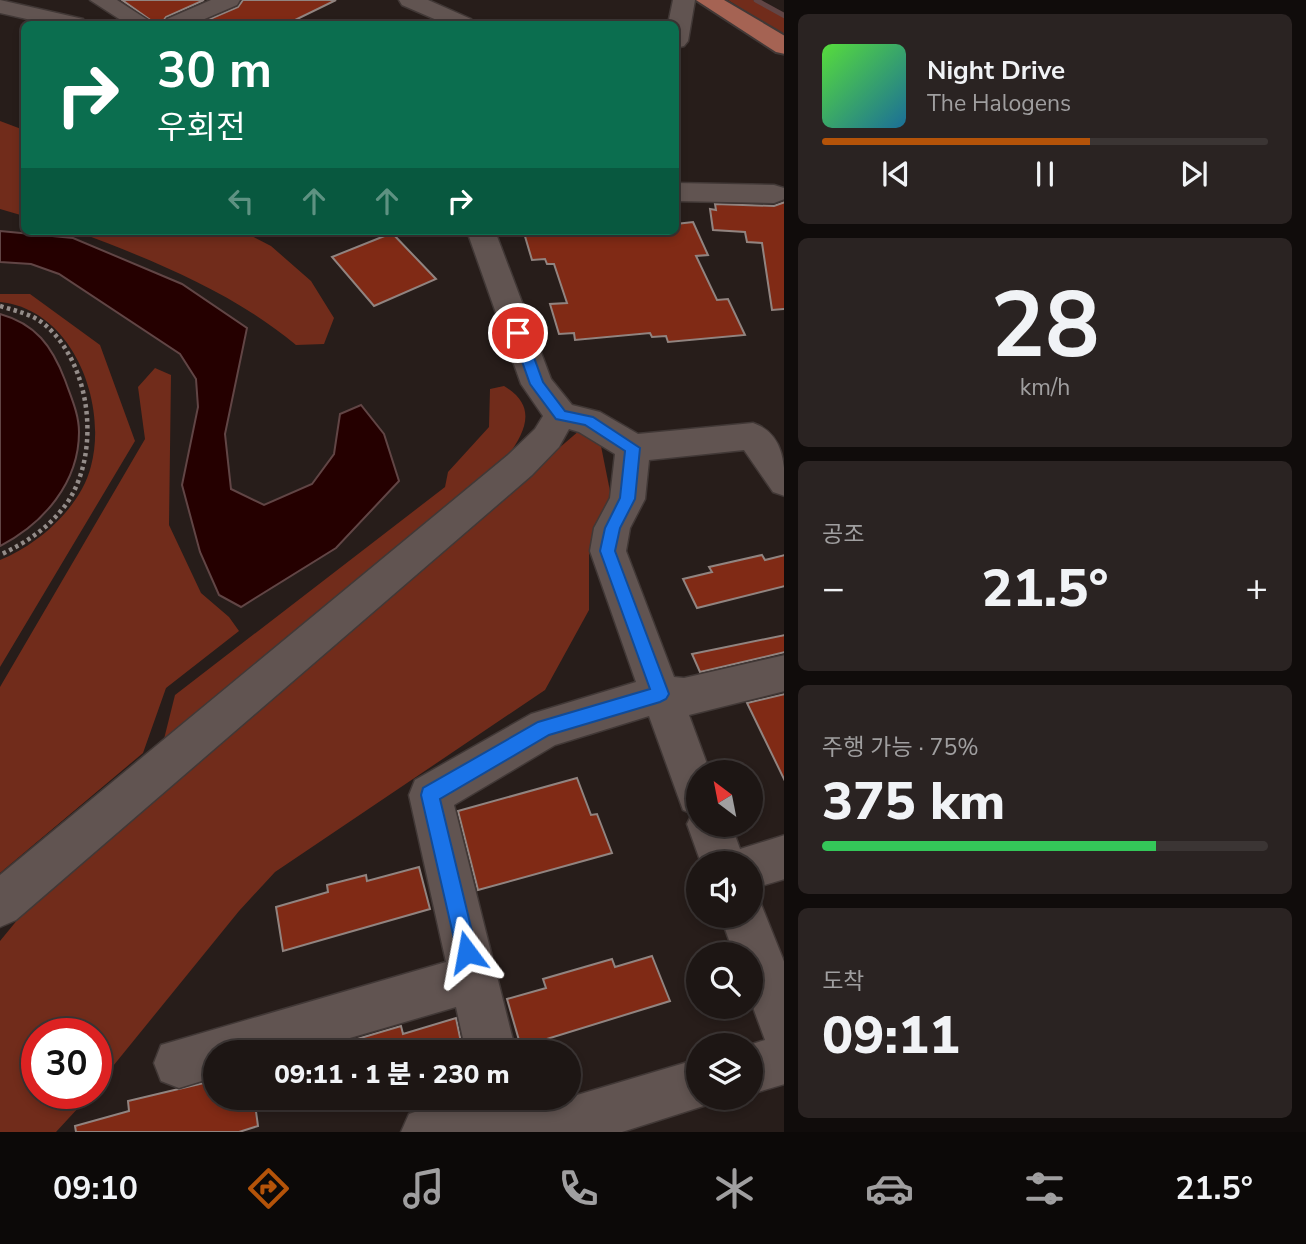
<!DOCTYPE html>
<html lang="ko">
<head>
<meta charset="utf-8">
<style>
	body { margin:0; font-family:"Nunito Sans","Noto Sans KR",sans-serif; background:#2a2322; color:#f1f3f6; height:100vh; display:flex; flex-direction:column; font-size:26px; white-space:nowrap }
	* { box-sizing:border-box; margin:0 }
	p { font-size:23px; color:#a09fa0 }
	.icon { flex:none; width:38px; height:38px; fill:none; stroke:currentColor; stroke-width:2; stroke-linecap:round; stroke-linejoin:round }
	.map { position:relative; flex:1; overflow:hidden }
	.panel { display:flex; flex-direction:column; gap:14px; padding:14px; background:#100c0b; width:522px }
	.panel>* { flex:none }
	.banner { position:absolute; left:21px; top:21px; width:658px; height:214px; border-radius:10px; box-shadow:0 4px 10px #0003,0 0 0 2px #3b3534; background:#0b6e4f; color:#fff; overflow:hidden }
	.needle { width:46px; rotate:328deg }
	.fabs { position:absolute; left:686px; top:760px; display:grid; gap:14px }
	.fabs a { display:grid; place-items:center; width:77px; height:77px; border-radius:50%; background:#1d1614; box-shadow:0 4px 10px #0003,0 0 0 2px #3b3534; font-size:35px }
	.speed { position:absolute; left:21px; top:1018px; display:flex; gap:14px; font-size:35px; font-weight:700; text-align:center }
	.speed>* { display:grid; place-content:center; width:91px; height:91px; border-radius:50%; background:#1d1614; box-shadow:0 4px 10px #0003,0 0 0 2px #3b3534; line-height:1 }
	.speed .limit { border:10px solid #d22; background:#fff; color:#111 }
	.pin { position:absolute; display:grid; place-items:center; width:60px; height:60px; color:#fff; margin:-30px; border:4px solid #fff; border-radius:50%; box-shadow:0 2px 7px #0007 }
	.me { position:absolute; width:77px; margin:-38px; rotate:347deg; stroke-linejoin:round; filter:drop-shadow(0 0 5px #0008) }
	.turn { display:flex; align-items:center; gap:24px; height:147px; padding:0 21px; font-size:32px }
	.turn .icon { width:91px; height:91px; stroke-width:2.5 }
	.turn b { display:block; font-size:49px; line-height:60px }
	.lanes { display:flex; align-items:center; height:66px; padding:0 21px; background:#0003; justify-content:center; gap:35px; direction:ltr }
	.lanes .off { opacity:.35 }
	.big { font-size:52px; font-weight:800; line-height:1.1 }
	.panel .card { flex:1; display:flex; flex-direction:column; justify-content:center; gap:10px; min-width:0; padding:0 24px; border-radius:10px; background:#2a2322 }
	.panel .dial { align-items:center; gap:0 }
	.dial b { font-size:91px; line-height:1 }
	.song { display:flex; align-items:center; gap:21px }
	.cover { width:84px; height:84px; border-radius:10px; background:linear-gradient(135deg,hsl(110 70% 55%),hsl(200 70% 35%)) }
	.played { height:7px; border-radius:4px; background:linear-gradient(90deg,#b45309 60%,#3b3534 60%) }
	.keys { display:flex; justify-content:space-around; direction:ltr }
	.heat { display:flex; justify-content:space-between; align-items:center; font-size:38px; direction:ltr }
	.charge { height:10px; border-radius:5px; background:linear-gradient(90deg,#34c759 75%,#3b3534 0) }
	.trip { position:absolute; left:203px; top:1040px; width:378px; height:70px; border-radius:35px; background:#1d1614; box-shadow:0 4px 10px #0003,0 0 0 2px #3b3534; font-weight:800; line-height:70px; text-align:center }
	.tab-bar { display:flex; height:112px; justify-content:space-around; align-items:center; background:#0c0908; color:#a09fa0 }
	.tab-bar .icon { width:49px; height:49px }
	.tab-bar .on { color:#b45309 }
	.tab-bar b { font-size:32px; color:#f1f3f6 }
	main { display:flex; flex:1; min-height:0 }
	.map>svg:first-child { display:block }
	.green { fill:#712c1b }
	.water { fill:#250000; stroke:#614545; stroke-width:2 }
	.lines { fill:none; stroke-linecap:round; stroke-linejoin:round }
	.stream { stroke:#614545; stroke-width:5 }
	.building { fill:#802a15; stroke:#918480; stroke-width:2 }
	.minor-casing { stroke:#413836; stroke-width:3 }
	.major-casing { stroke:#413836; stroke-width:4 }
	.path { stroke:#948c89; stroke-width:4.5; stroke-dasharray:3.5 3.5; stroke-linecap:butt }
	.minor { fill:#615451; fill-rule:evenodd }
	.major { fill:#a56353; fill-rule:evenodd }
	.route { fill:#1a73e8; stroke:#114b97; stroke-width:2 }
</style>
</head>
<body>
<main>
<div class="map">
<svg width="785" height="1132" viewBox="0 0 785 1132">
	<rect width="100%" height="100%" fill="#271d1a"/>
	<path class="green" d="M728,0H753L784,17V36Z
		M0,121L24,130V216L0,209Z
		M76,231H242L271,246L311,281L334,318L324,344L296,345C231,291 154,261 76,231Z
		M0,294H30L100,345L135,441L0,667V560C38,545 81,507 91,466C108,402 72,309 0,302Z
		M155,368L171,375L169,525L201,593L229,617L239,631L166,688L143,753L0,873V687L145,439L138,387Z
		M504,386C539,407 525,433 505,460L162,747L175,695L445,487L448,472L489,427L490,389Z
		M580,430L587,432L601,446L611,496L589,555V610L545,690L275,872L239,911L96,1087V1034H37V1094H91L56,1132H0V941L32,902Z"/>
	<path class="water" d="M0,231L73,238L182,284L247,328L225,434L231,489L264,505L312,484L334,454L340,414L361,405L384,434L399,481L336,548L241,607L219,595L200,552L182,485L198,407L196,379L180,354L59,274L31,264L0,262Z
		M0,314C36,324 52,346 65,380C71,397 79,414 79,432C79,483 43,524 0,546Z"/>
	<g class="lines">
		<path class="stream" d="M756,0L785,16"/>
	</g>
	<path class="building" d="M122,0H204L166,17L161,24H156Z
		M243,0H336L287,24H198L238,7Z
		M785,202V309L772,310L762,243L747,242L745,232L713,230L710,209L716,210L715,204L774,206Z
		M693,222L708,255L696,256L717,300L728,299L745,335L668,342L666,336L652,337L650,333L575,340L574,333L559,334L550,304L567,303L554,264H547L545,259L532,260L524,233L676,231V224Z
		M392,233L436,279L374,306L332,257Z
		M762,555L765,560L785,555V586L697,608L683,579L712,572L709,567Z
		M785,635V652L700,672L692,654Z
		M785,694V781L747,703Z
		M577,778L591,815L597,814L612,853L478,890L458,811Z
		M419,867L430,909L283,951L276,907L328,892L327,885L366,875L367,881Z
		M652,956L670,1001L521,1047L507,999L546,988L543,979L612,959L615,967Z
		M456,1018L463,1052H330V1047L401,1026L403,1034Z
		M208,1082L209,1087L215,1085V1097H254L258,1126L239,1132H76L75,1126L129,1111L128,1101Z"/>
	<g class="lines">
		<g class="minor-casing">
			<path id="minor" d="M0,0L83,19L86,24H49L0,13Z
				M90,0H117L154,24H127Z
				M211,0H240L237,5L193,24H164L167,19Z
				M399,0H428L471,19L474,24H446L402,5Z
				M673,0H695L688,41L684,46L676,48V24H668Z
				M676,183L774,185L784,188L785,199L774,203L676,201Z
				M467,231H495L551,379L572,405L600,412L638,434L753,423C785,434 785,466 785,496L773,492L744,450L649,460L645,499L630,528L626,551L674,677L684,678L785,655V691L689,715L710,772H698V824H731L740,849L785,835V879L751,889V863H701L687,824L692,814L683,810L649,716L555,745L454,805L516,1052H466L456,1007L302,1052H215V1077L179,1088L161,1081L154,1063L161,1045L446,962L409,795L415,780L531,714L636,682L590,551L594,528L610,498L615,454L579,432L569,429L559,447L532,475L16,920L0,927V875L508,455L535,429L543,416L521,384Z
				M751,895L759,899L785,964V1084L751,1094L749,1045L765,1040L751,1002V954H734L720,915H751Z
				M698,1059V1097H718L716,1102L622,1132H401L409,1114L458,1097H526L530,1109Z"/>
		</g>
		<g class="major-casing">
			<path id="major" d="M696,0H724L785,36V54L776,52Z"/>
		</g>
		<path class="path" d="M0,306C16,311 32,314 44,324C92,364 101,453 67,503C49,528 27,542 0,555"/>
		<use href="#minor" class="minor"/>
		<use href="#major" class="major"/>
	</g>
	<path class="route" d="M518,328L525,333L543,382L565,411L593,417L640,448L635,499L620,528L615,551L669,694L666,699L660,702L549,735L440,799L477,952L474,959L467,962L460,959L457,952L421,795L423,788L538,722L650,689L600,551L605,528L620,498L625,451L585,425L556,419L530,384L512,333Z"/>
</svg>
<div class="fabs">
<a><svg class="needle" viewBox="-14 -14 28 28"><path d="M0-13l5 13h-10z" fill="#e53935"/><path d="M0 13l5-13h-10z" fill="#a09fa0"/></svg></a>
<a><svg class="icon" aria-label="sound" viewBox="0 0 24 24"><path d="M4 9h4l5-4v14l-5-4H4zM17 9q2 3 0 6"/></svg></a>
<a><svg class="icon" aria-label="search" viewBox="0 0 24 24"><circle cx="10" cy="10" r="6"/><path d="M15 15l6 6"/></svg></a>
<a><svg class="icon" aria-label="layers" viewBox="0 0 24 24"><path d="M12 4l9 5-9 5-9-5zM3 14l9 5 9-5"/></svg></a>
</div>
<div class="speed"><div class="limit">30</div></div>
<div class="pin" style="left:518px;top:333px;background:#d93025"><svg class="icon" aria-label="arrive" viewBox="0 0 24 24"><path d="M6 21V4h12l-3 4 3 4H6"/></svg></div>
<svg class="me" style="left:467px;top:952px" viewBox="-20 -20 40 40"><path d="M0-17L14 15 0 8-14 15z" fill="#1a73e8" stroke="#fff" stroke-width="4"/></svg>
<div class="trip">09:11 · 1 분 · 230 m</div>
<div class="banner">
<div class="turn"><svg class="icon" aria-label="right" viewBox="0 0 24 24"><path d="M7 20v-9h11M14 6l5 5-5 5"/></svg><div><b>30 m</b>우회전</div></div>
<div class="lanes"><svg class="icon off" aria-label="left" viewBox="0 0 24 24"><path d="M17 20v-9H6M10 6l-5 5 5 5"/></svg><svg class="icon off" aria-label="ahead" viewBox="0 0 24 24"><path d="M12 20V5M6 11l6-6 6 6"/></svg><svg class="icon off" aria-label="ahead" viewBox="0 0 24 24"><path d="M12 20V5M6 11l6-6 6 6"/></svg><svg class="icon" aria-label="right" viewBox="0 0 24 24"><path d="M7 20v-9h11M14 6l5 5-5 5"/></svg></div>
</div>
</div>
<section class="panel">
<div class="card">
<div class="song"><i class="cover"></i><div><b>Night Drive</b><p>The Halogens</p></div></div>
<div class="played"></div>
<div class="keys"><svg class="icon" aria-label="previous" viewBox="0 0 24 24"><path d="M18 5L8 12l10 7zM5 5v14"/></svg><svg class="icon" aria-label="pause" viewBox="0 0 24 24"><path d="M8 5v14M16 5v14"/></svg><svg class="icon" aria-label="next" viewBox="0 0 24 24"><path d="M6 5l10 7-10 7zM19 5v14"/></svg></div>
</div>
<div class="card dial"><b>28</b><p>km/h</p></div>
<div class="card"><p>공조</p>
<div class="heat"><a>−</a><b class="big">21.5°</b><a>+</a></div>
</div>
<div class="card"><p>주행 가능 · 75%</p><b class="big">375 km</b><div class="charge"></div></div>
<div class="card"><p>도착</p><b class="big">09:11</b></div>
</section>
</main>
<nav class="tab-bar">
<b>09:10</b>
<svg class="icon on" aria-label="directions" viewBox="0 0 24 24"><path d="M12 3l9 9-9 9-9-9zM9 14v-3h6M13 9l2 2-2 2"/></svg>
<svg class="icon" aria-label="music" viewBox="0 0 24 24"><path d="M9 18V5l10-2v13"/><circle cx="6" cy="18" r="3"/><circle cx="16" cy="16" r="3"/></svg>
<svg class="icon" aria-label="phone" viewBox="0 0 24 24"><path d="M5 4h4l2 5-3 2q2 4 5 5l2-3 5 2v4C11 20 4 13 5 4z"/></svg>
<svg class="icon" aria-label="climate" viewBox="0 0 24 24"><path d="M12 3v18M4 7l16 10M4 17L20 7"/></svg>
<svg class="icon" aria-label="car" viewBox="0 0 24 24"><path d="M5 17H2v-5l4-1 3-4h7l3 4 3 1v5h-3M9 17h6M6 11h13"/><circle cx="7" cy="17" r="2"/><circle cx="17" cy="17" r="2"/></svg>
<svg class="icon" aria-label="filters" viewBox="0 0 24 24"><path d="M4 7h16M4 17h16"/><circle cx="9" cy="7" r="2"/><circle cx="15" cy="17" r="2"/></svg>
<b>21.5°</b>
</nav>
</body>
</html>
